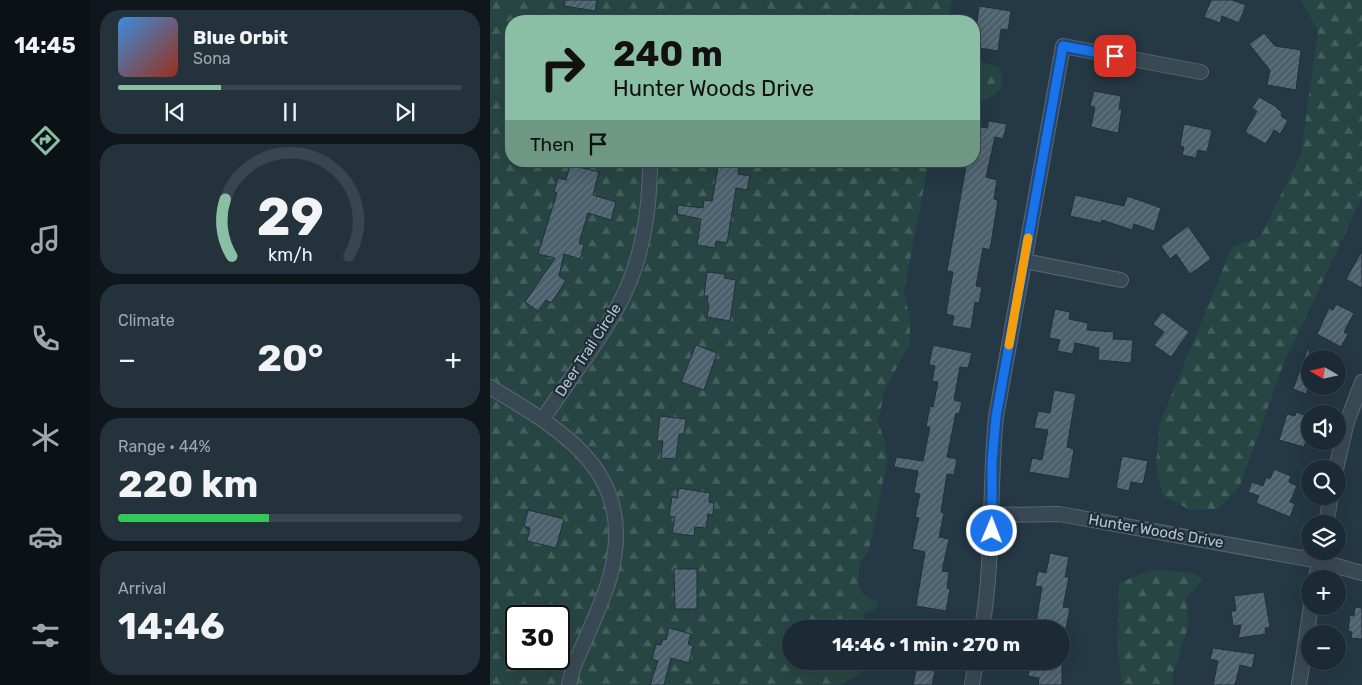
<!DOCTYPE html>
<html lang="en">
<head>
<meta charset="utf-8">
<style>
	body { margin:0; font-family:Rubik,sans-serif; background:#24323c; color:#f1f3f6; height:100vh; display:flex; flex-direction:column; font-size:19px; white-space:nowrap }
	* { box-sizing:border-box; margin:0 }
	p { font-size:16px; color:#a0a7ac }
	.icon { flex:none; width:28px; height:28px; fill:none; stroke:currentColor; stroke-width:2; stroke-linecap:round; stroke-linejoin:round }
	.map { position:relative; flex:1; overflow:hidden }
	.panel { display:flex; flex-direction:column; gap:10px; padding:10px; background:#0f171d; width:400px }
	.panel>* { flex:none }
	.banner { position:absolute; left:15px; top:15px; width:475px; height:152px; border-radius:20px; box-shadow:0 5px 20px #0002,0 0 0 1px #39464f; background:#8abfa5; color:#111; overflow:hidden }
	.needle { width:32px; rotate:279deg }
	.buttons { position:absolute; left:811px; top:350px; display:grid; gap:10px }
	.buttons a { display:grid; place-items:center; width:45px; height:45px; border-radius:50%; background:#1b2a34; box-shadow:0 5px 20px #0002,0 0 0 1px #39464f; font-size:25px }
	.speed { position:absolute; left:15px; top:605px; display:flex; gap:10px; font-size:25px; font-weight:700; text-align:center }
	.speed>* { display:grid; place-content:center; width:65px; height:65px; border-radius:50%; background:#1b2a34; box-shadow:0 5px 20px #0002,0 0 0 1px #39464f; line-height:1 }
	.speed .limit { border:2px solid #111; border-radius:8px; background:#fff; color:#111 }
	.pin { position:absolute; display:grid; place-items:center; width:42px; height:42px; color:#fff; margin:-21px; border-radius:10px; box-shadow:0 2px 8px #0006 }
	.me { position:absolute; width:55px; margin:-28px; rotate:1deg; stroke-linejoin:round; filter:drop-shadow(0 0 4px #0008) }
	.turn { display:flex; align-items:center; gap:18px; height:105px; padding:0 25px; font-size:22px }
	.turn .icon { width:65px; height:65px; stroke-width:2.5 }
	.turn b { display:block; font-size:35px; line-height:42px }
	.then { display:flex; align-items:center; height:48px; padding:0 25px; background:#0003; gap:10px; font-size:19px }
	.big { font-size:38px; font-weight:700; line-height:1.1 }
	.panel .widget { flex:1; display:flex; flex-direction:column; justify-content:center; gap:8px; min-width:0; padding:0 18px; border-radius:20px; background:#24323c }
	.panel .dial { align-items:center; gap:0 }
	.dial svg { height:130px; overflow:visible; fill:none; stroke:#39464f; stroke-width:7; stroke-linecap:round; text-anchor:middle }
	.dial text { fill:#f1f3f6; stroke:none }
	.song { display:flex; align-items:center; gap:15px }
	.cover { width:60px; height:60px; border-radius:8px; background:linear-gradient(135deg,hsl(210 70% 55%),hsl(10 70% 35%)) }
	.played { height:5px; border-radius:2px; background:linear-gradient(90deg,#8abfa5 30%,#39464f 30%) }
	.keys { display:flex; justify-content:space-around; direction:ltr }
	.heat { display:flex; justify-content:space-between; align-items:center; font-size:28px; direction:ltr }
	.charge { height:8px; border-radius:4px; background:linear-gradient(90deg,#34c759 44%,#39464f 0) }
	.trip { position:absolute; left:292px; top:620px; width:288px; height:50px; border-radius:25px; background:#1b2a34; box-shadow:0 5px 20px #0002,0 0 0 1px #39464f; font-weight:700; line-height:50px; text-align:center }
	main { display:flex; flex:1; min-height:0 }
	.menu { display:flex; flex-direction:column; width:90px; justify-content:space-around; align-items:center; background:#0b1115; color:#a0a7ac }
	.menu .icon { width:35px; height:35px }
	.menu .selected { color:#8abfa5 }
	.menu b { font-size:22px; color:#f1f3f6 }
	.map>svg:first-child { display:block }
	.forest { fill:url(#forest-firs); fill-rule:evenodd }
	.building { fill:url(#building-hatch); stroke:#20303b }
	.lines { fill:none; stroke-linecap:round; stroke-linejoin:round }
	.street-casing { stroke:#586771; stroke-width:16 }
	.street { stroke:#394954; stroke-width:14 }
	.route-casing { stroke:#114b97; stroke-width:12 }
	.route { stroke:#1a73e8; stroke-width:9 }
	.slow { stroke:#f59e0b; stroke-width:9 }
	.labels { text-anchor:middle; stroke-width:4.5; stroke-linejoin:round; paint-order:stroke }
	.street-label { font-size:15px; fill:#b7c4ce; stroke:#1e2e39 }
</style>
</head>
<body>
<main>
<nav class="menu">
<b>14:45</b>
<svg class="icon selected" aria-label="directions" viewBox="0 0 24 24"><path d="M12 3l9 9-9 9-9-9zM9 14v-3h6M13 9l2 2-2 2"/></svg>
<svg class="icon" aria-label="music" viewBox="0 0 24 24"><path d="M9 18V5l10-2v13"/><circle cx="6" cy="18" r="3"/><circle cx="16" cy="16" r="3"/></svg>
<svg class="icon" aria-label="phone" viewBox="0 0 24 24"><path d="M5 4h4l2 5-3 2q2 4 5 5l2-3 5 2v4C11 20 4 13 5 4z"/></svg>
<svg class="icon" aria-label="climate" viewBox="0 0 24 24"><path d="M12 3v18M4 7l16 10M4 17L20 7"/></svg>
<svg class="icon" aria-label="car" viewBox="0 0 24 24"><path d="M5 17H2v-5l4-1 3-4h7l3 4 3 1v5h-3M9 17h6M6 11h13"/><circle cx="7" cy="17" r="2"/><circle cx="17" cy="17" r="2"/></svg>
<svg class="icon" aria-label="filters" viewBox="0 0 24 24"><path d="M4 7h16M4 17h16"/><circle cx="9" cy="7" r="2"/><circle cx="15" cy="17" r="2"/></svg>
</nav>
<section class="panel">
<div class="widget">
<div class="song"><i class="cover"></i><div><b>Blue Orbit</b><p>Sona</p></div></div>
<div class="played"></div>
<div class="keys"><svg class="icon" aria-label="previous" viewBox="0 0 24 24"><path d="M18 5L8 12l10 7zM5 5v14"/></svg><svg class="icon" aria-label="pause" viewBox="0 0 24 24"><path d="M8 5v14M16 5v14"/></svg><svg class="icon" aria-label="next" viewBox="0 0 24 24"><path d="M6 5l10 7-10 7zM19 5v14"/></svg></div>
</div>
<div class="widget dial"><svg viewBox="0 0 100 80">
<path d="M14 69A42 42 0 1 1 86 69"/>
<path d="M14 69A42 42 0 0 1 10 34" stroke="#8abfa5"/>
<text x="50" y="56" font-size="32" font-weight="700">29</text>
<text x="50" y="72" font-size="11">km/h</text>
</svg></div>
<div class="widget"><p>Climate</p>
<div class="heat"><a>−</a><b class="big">20°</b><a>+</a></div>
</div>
<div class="widget"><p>Range · 44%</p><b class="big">220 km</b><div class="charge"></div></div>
<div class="widget"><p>Arrival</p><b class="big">14:46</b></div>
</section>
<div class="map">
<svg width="872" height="685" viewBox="0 0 872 685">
	<defs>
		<pattern id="forest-firs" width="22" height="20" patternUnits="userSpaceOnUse" patternTransform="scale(1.25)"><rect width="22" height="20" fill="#274643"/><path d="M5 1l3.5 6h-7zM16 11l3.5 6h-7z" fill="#445f5d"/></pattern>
		<pattern id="building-hatch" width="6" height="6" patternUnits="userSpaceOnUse" patternTransform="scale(1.25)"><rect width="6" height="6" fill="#4b606d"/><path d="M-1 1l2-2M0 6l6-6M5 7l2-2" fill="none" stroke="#637581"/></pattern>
	</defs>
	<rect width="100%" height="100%" fill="#243845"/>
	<path class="forest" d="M0,0H462L458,21H21V161H439L414,292L420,318V345L395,388L388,422L395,442L397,461L379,550L370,563L368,582L373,595L388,602L387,609L375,612L374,629H301V661H371L370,674L349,685H0ZM26,616H69V659H26Z
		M811,0H872V198L793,365L749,488L728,509L700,510L673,495L666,465L670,423L742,247L770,237L811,154L828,31Z
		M484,60L508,67C521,88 503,99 484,103Z
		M661,570L703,573L713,579L696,599L699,624L683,674V685H632L628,654L629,583Z"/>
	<path class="building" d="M75,0H107L105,11L74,6Z
		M721,0H742L756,5L749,23L732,16L730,23L714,17Z
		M489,6L521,11L518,30L511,29L508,51L484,47Z
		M774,33L785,46L811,50L806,90L777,85L780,70L759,44Z
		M604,91L631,96L629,109H632L628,133L601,127L605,107L600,106Z
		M769,97L785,106L792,113L791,116L798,121L790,134L784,130L776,144L755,132L767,111L762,108Z
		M499,121L517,124L513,139L505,137L496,177L507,180L504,199L508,200L500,250L493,248L486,286L492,287L489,303L485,302L481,329L462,326L464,316L456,314L463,272L457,271L477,161H484V126L497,128Z
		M694,124L722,130L717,152L708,150L706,158L692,155L694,147L690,146Z
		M229,161H250L248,174L260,176L257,190L246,188L237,243L226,241L225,248L207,245L211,219L187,214L188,205L213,208L214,200L222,201Z
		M80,165L109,172L103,195L126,202L121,220L98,213L89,243L94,245L90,259L74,254L69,276L76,281L61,303L56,300L48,311L35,302L65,258L48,254L67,193L64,192L68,178L76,180Z
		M585,195L634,206L637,196L671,208L664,231L644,224L642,230L612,220L611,223L580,216Z
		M698,226L721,259L700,274L686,254L680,259L671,246Z
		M872,251V288L856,279Z
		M217,272L235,274L234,278L246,280L240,321L217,317L219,304L217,303L218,296H214Z
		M846,304L864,313L854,332L858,334L851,347L827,334L839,308L843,310Z
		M565,309L580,312L579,319L598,323L597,330L624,332L623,339L643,340L641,363L608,360L609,348L585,343L583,354L567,351L570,340L559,338Z
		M672,312L699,332L681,357L664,345L674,332L663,324Z
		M206,345L227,353L214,390L191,382Z
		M443,345L482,353L478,368L470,367L464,400L472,402L469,414L466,413L457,457L467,459L464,475L457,474L451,512L454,513L449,537L459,539L452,571L459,572L457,588L460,589L456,611L426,606L435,552L422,549L429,518L425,517L430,494L424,493L428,471L404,467L406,457L433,461L440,427H436L440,406L443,407L448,382L442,381L445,366L439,365Z
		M819,346L820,382L816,394L803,389Z
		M564,390L586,394L577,447L584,449L579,479L539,472L542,458L552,460L558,430L544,428L548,411L560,413Z
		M806,412L818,416L812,434L818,436L814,447L789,440L797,414L805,416Z
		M170,416L196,419L194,434H189L186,459L171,458L173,441H167Z
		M632,456L658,461L653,484L641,482L639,491L626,488Z
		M784,469L801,476L799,482L807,486L800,502L805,504L800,517L766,503L769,496L758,492L762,482L773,486L776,477L780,479Z
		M189,488L220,493L219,502L224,503L223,515L218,514L216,528L205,527L204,536L182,533L185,517L179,516L182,497L187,498Z
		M38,510L74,519L66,548L37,541L40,528L34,526Z
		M560,553L579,557L575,577H579L573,607L580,608L576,628L545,629L552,587L545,586L548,571L556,573Z
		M184,569H207V609H185Z
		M774,592L780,627L775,628L776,634L748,638L751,625L743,626L741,611H746L744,596Z
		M865,607L872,608V639L861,638L862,632L858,631L860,615L864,616Z
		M179,628L201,634L198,644L203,646L199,663L181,658L174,685H160L168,661L162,659L166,644L171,645L173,639L176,640Z
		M723,648L765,654L762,668L750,665L745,685H723L728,661L720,659Z
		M428,661H447L442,685H423Z
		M541,661L572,662V685H548L549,678L538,676Z"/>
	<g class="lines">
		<g class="street-casing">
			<path id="street" d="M534,261L631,280
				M0,387C75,432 146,472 121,573C113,604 95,638 83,669L79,685
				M53,419C77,382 106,347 127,308C152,264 160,211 160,161
				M846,469L857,422L872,382
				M502,515L569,514L829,561L872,573
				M836,524L841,496
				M826,579L831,551
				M492,629C504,558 499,488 506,417L573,46L711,72
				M482,685L486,661
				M809,685L821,606"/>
		</g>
		<use href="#street" class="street"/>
	</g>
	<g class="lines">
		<g class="route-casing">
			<path id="route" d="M502,531V462L506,417L573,46L625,56"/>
		</g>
		<use href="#route" class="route"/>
		<path class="slow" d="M519,345L538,238"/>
	</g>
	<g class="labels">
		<g class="street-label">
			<text transform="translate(98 350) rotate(-57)" y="5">Deer Trail Circle</text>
			<text transform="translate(666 531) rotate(10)" y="5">Hunter Woods Drive</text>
		</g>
	</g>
</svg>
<div class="buttons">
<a><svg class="needle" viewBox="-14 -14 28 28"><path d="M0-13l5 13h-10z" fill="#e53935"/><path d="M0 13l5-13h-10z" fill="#a0a7ac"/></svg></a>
<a><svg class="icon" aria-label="sound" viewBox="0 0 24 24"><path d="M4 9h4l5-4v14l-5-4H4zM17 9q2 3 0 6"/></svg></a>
<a><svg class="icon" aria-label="search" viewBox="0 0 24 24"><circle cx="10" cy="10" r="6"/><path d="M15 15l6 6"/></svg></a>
<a><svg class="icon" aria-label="layers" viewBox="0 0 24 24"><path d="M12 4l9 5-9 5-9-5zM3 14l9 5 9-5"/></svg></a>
<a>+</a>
<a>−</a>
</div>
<div class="speed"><div class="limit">30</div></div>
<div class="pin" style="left:625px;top:56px;background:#d93025"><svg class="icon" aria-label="arrive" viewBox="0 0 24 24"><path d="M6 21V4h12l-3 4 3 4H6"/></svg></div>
<svg class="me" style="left:502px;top:531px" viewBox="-20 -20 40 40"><circle r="17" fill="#1a73e8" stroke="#fff" stroke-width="3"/><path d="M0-11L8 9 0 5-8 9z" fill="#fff"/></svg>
<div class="trip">14:46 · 1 min · 270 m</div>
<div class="banner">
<div class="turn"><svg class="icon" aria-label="right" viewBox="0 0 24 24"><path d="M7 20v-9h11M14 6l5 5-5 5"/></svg><div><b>240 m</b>Hunter Woods Drive</div></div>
<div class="then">Then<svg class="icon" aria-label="arrive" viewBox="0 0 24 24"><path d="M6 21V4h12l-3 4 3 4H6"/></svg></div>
</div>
</div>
</main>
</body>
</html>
